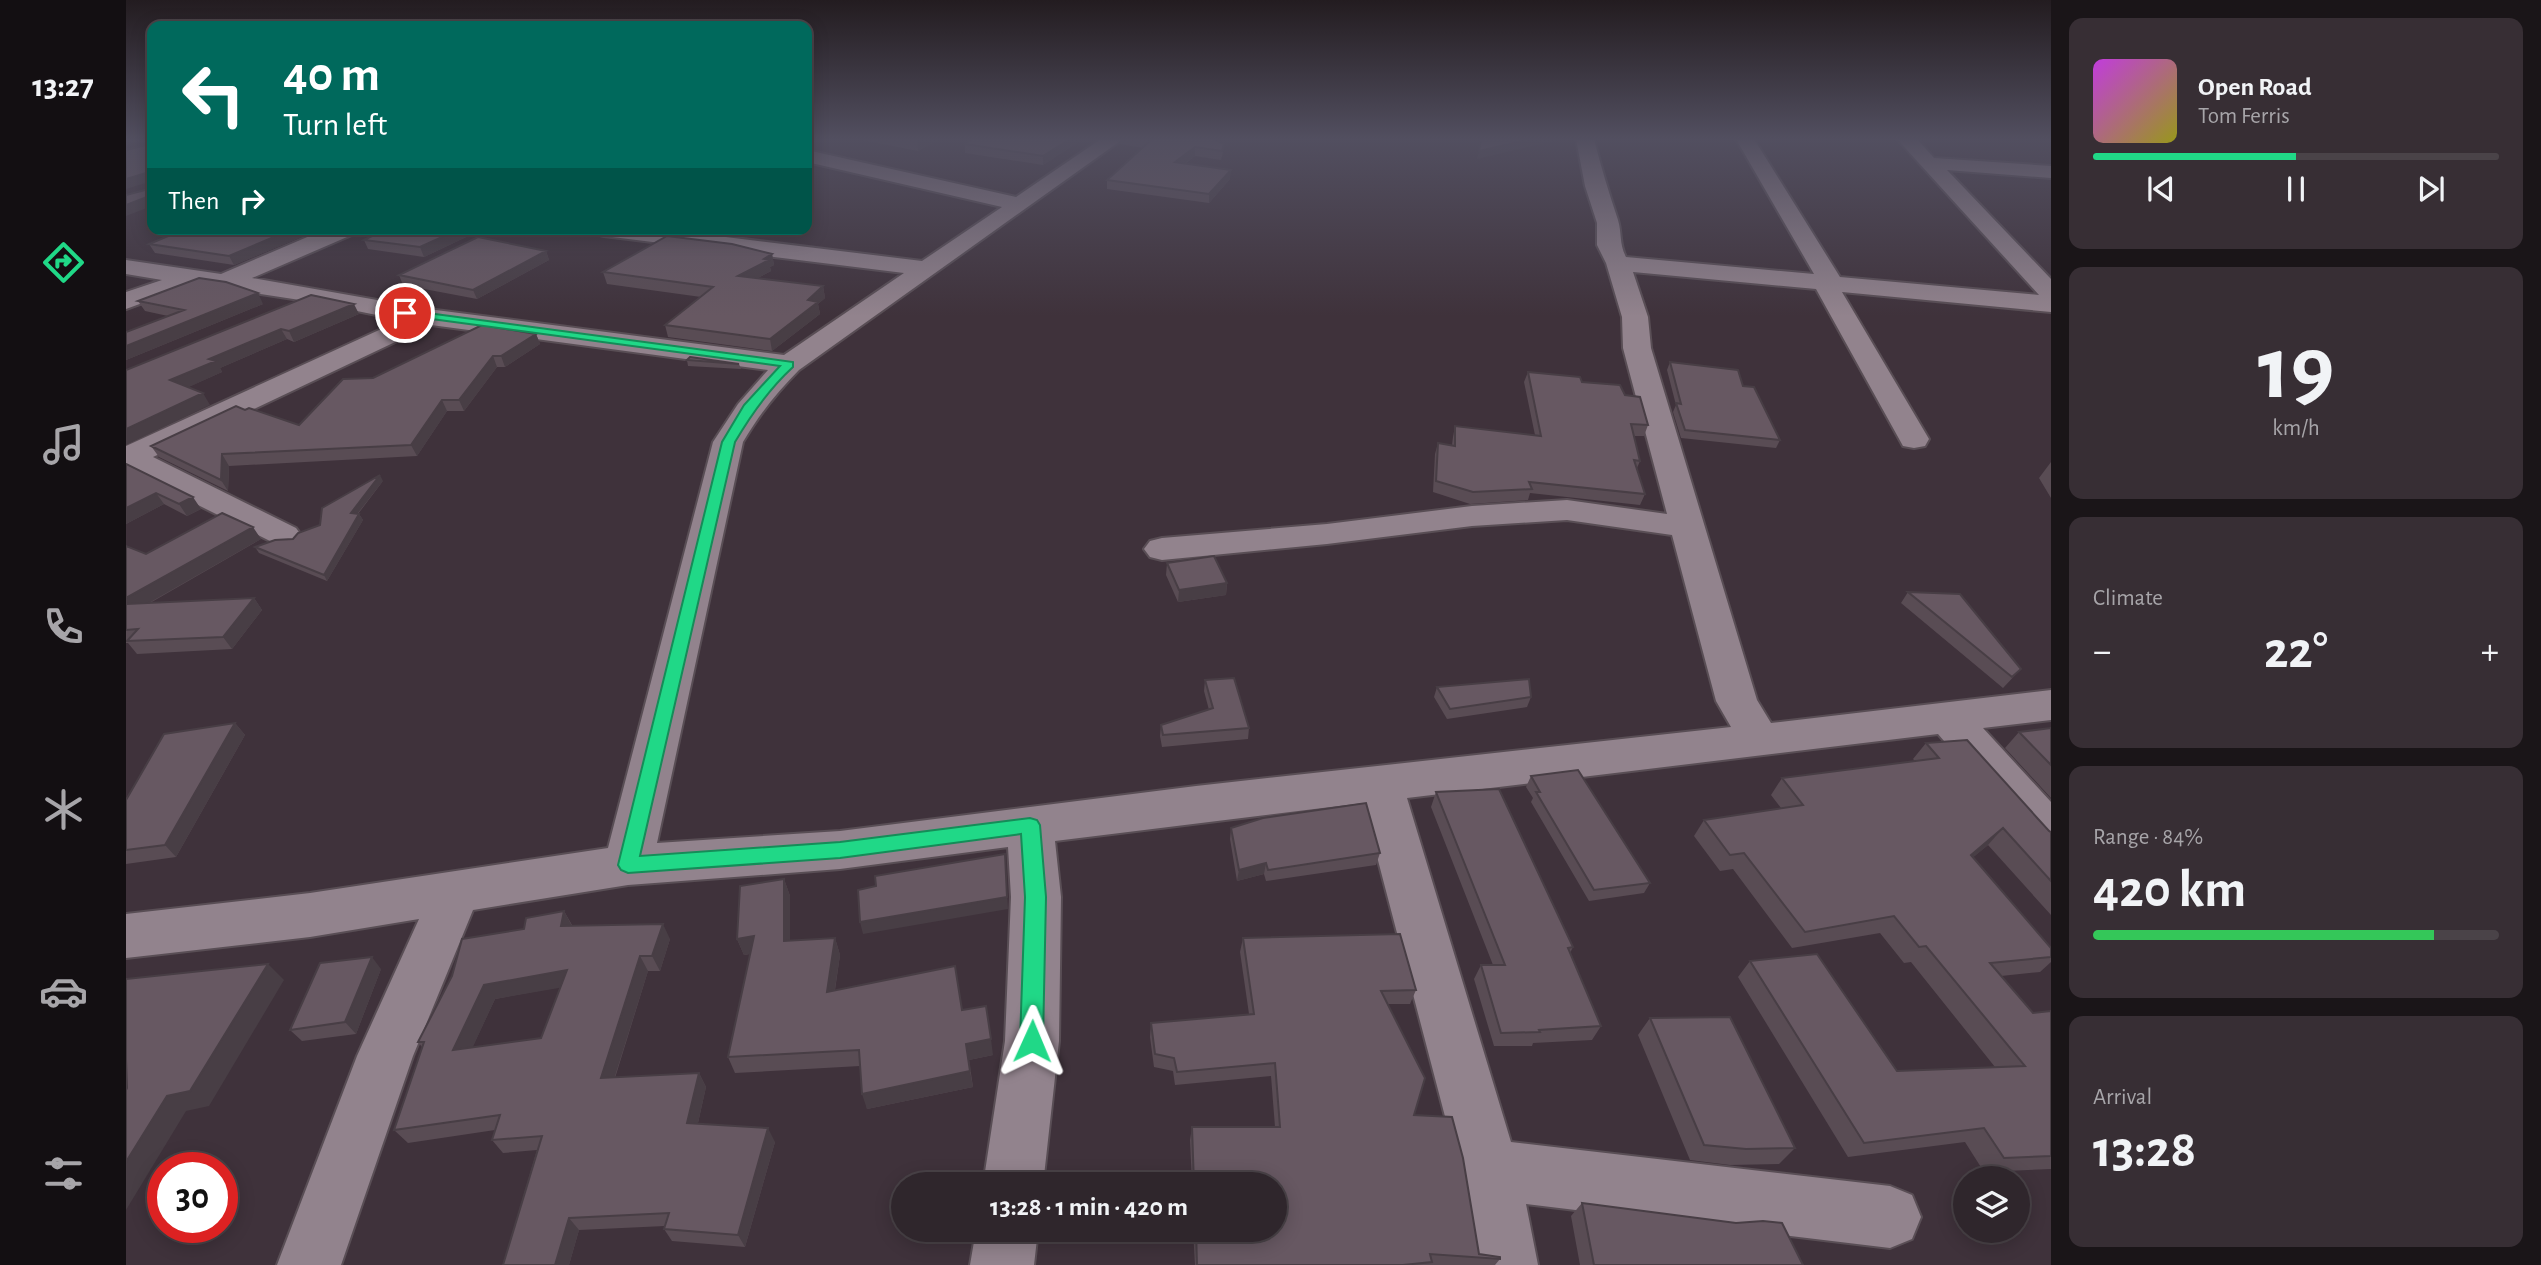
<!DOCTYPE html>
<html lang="en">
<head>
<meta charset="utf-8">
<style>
	body { margin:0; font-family:"Alegreya Sans",sans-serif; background:#372e34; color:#f1f3f6; height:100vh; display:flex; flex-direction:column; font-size:26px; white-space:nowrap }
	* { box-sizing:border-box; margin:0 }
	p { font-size:23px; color:#a7a5a9 }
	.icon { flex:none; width:38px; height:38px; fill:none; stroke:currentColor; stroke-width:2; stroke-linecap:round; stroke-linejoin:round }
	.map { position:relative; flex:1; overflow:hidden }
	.details { display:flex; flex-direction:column; gap:18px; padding:18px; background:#1a1518; width:490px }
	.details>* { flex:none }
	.banner { position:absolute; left:21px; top:21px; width:665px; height:214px; border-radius:14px; box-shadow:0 4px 18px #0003,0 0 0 2px #4a4348; background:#00695c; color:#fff; overflow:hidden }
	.buttons { position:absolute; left:1827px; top:1166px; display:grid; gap:14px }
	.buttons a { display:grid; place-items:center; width:77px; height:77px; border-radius:50%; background:#2f262c; box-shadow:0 4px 18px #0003,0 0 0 2px #4a4348; font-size:35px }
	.speed { position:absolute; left:21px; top:1152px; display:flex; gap:14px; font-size:35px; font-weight:700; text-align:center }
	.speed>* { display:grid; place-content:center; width:91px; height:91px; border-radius:50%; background:#2f262c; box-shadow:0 4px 18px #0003,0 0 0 2px #4a4348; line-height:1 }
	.speed .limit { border:10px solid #d22; background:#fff; color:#111 }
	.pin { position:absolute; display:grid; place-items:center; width:60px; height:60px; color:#fff; margin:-30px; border:4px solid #fff; border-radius:50%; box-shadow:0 2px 7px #0007 }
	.me { position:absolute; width:77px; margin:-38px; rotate:1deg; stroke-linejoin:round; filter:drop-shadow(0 0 5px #0008) }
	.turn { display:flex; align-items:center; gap:24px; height:147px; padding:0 21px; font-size:32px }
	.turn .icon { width:91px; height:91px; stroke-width:2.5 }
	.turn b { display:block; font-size:49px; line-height:60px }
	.then { display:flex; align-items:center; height:66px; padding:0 21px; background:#0003; gap:14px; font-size:26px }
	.big { font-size:52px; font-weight:700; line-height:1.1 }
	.details .card { flex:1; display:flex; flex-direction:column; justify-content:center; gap:10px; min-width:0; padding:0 24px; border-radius:14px; background:#372e34 }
	.details .dial { align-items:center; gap:0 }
	.dial b { font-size:91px; line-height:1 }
	.song { display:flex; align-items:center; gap:21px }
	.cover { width:84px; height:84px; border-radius:10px; background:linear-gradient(135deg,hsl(290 70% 55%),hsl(60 70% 35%)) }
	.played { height:7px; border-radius:4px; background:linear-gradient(90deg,#20d887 50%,#4a4348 50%) }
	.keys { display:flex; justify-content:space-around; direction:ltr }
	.heat { display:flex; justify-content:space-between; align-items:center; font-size:38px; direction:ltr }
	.charge { height:10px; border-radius:5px; background:linear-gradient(90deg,#34c759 84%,#4a4348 0) }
	.trip { position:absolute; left:765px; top:1172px; width:396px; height:70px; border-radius:35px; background:#2f262c; box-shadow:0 4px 18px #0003,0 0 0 2px #4a4348; font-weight:700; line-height:70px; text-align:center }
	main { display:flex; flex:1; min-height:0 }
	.menu { display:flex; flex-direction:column; width:126px; justify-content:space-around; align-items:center; background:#130f12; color:#a7a5a9 }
	.menu .icon { width:49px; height:49px }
	.menu .current { color:#20d887 }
	.menu b { font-size:32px; color:#f1f3f6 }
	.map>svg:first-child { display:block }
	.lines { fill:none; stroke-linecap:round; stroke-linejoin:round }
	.minor-casing { stroke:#594e55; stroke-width:4 }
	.minor { fill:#92838d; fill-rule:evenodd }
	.wall { fill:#594c54; fill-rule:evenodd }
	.shaded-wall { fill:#483e45 }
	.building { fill:#675862; stroke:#483e45; stroke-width:2; fill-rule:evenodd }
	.route { fill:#20d887; stroke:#158c58; stroke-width:2 }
</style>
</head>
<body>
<main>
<nav class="menu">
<b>13:27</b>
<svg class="icon current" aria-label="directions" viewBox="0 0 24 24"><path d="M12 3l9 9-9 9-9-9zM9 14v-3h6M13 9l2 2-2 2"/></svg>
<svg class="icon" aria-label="music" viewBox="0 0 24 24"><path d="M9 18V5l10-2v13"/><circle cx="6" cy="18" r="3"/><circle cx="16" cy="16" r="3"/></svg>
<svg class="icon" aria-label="phone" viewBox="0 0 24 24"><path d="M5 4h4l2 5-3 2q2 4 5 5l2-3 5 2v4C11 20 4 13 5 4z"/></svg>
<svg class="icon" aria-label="climate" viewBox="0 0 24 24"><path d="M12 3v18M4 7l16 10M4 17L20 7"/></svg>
<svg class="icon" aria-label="car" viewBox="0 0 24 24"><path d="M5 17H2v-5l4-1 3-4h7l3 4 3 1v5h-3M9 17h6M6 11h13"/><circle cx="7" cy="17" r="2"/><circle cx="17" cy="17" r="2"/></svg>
<svg class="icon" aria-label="filters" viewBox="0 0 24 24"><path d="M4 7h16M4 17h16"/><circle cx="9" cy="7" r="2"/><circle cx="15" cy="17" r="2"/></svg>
</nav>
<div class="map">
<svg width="1925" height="1265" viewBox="0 0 1925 1265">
	<rect width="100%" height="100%" fill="#3f323b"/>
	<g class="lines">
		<g class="minor-casing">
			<path id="minor" d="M975,139H997L673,370C651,392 633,415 617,442L531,843L714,831L1070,786L1605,727L1590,701L1546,535L1441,520L1346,526L1201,544L1036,560L1024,557L1018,549L1024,541L1036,538L1201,524L1346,506L1441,500L1541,514L1497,348L1496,317L1480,263L1471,245V223L1459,186L1450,139H1468C1475,167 1483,193 1492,220C1496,233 1493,244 1500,257L1688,274L1610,139H1628L1714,277L1913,295L1771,139H1791L1808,158L1925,166V178L1821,170L1925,279V312L1716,292L1803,439L1799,446L1788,448L1777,446L1690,289L1507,272L1522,317L1525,348L1631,700L1645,723L1925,690V720L1857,728L1925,802V852L1909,846L1812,734L1281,798L1385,1142L1764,1186L1786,1195L1795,1217L1786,1239L1764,1248L1400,1204L1412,1265H1348L1333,1170L1237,803L929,841L935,897L933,1041L917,1185H857L879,1041L885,897L882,847L714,869L502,885L347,910L287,1056L215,1265H151L231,1056L293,919L184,937L0,958V914L184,893L482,848L587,442L612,404L642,370L305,325L27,457L170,528L175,535L170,542L158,545L146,542L0,469V446L275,320L187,302L68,284L0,309V292L36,280L0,274V260L95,274L200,229H231L228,234L126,278L302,309L658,355L778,273L478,236L470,234L467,229H535L796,261L876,207L681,162V150L890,197Z
				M850,1230H912L908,1265H844Z"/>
		</g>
		<use href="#minor" class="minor"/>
	</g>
	<path class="wall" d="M731,139H814L792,151Z
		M957,139L917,165L839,153V144Z
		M995,139H1092L1090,140L1097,152L1095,160L1069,156L1059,164L1104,179L1083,203L981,189V180L1017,148L994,144Z
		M260,229H357L298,257L242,249L238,240Z
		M187,232L108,265L29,253L23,244Z
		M420,251L423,260L351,299L277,285L273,275Z
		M646,254L648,265L644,267L645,271L632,278L697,286L699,298L692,304L694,314L646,351L542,337L539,325L575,297L481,284L477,272Z
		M185,295L233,314L168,342L161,339L94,368L96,372L62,387L84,405L0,370Z
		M12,301L137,304L0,360V332L42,316L19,311Z
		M410,334L414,344L379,367H371L338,411H321L291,456L103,466L102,491L33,457L25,446L119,410L173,425L247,378Z
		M561,360L613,364L615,369L562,366Z
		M1544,362L1617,386L1654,440L1650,448L1555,438L1547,412L1550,405L1541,370Z
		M1402,372L1456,382L1499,395L1522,425L1518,436H1508L1514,461L1511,468L1519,494L1514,505L1404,493L1402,500L1344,504L1307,492L1309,454L1312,443L1326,445L1327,437L1329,426L1409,435L1398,382Z
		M1925,462V498L1913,478Z
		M0,464L75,509L61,516L38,504L0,524Z
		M257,481L232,514H233L237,520L201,581L133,553L129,547L167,539L194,525Z
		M135,539L24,603L128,598L136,610L106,649L11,654L2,643H0V546L20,554Z
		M1041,563L1101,583L1100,595L1052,602L1040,575Z
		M1782,592L1895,669L1877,688L1775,603Z
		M1079,680L1123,728L1122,739L1036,747L1034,736L1035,725L1083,710L1078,691Z
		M1311,687L1405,697L1401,707L1321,719L1308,697Z
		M109,723L119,735L50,857L0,864V800Z
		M1925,728V798L1879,748L1893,732Z
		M1800,743L1925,832V915L1862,845L1847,857L1925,948V962L1914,972L1875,976L1907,1013L1925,1011V1169L1858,1172L1839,1142L1722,1157L1612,977L1624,961L1771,1071L1869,1067L1785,962L1778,963L1754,933L1666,948L1607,869L1594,871L1568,836L1578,820L1655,808L1645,795L1656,778L1789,761L1787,759Z
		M1405,776L1524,883L1518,893L1463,901L1405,802L1407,798L1400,787Z
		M1310,792L1447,947L1444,953L1475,1026L1466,1040L1407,1043L1406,1046H1368L1348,979L1355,965H1367L1305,807Z
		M1105,828L1254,853L1250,865L1140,881L1138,874L1111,881L1104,839Z
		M658,879L664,896V941L709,938L714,955L709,990L836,1010L867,1055L843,1060L847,1087L741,1109L734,1066L609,1073L602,1057L624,954L618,955L611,939Z
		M438,911L446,925L544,939L534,971H522L489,1078L573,1073L580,1087L572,1123L649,1142L619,1247L546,1241L538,1229L539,1226L453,1230L443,1265H377L411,1150L377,1153L366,1140L369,1130L282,1143L268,1130L296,1047L292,1042L326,976L398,929ZM434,987L415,1038L346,1048L369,999Z
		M1117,938L1290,990L1284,1004H1262L1288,1115L1353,1254L1374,1259L1369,1265H1069L1067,1230H1148V1185H1066L1064,1140L1066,1127H1149L1145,1076L1049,1085L1047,1071L1028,1067L1024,1037L1025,1023L1123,1014L1114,952Z
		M255,969L230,1034L176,1041L164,1030Z
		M1524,1018L1669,1148L1653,1164L1604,1165L1564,1160L1512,1035Z
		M1456,1203L1677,1265H1454L1445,1216Z"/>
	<path class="shaded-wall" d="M0,139H20L0,145Z
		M792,139H814L792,151L791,140Z
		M944,139H957L917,165V156Z
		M1405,139H1436L1351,159L1353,151Z
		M1069,147V156L1048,171L1049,162Z
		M1105,170L1104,179L1083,203V194Z
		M23,172L26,181L0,189V179Z
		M26,195V206L0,216V205Z
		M167,229H189L187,232L108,265L103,256Z
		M334,229H357L298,257L294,247Z
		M420,251L423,260L351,299L347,290Z
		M646,254L648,265L644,267L645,271L615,287L612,276Z
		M697,286L699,298L692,304L694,314L646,351L644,339Z
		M132,293L137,304L0,360V346Z
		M228,304L233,314L168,342L163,331Z
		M155,329L161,339L94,368L96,372L52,392L44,380L83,359Z
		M410,334L414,344L379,367L375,356Z
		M367,356L371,367L338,411L333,400Z
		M77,393L84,405L0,445V429Z
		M316,400L321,411L291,456L285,445Z
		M96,454L103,466L102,491L95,480Z
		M254,475L257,481L228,518L225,513Z
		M30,493L38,504L0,524V508Z
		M67,497L75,509L61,516L53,504Z
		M233,514L237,520L201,581L198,575Z
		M127,527L135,539L0,616V598Z
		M1101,583L1100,595L1052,602L1053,590Z
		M128,598L136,610L106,649L97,637Z
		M109,723L119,735L50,857L39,845Z
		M1877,828L1862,845L1830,872L1845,855Z
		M879,854L882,909L737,934L734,922Z
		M1140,863L1138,874L1111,881L1113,870Z
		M658,879L664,896V958L658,941Z
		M438,911L446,926H435Z
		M537,924L544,939L534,971L526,956Z
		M628,936L634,952L618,955L611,939Z
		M709,938L714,955L706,1008L701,992Z
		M514,956L522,971L484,1092L475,1078Z
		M246,957L255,969L230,1034L219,1022Z
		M142,964L158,980L83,1106L60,1111L0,1210V1162L41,1096Z
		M441,970L450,985L369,999L339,1064L327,1050L358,985Z
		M865,1039L867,1055L843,1060L840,1044Z
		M844,1071L847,1087L741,1109L736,1094Z
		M573,1073L580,1087L569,1136L561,1123Z
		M642,1128L649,1142L619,1247L612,1235Z
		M443,1218L453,1230L443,1265H429Z"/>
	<path class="building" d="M23,139H26V195L0,205V195L23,189V172L0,179V150L24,144Z
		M845,139H944L917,156L839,144Z
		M1018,139H1088L1098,144L1096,151L1069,147L1049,162L1105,170L1083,194L981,180L1025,140Z
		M1355,139H1405L1353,151Z
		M59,229H167L103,256L23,244Z
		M260,229H334L294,247L238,240Z
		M541,236L606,244L646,254L638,259L643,260L612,276L697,286L682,300L692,302L644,339L539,325L587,287L477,272Z
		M352,237L420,251L347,290L273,275Z
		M73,278L100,282L132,293L0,346V332L58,310L12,301Z
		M185,295L228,304L163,331L155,329L83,359L90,361L44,380L77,393L0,429V370Z
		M356,325L410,334L375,356H367L333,400H316L285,445L96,454L95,480L25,446L110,406L119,410L123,408L173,425L217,379L247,378Z
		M564,357L613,364L561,360Z
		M1544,362L1612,370L1617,386L1628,387L1654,440L1559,430L1550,403L1555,404Z
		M1402,372L1454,377L1456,382L1494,385L1499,395L1514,397L1522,425L1505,424L1514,461L1508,460L1519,494L1403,482L1406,489L1347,492L1310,481L1312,443L1329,446V426L1415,436Z
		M0,464L67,497L53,504L30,493L0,508Z
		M254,475L225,513L233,514L198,575L129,547L149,540L167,539L172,533L194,525L196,508Z
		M96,513L127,527L0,598V546L20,554Z
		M1088,556L1101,583L1053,590L1041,563Z
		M1782,592L1834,594L1895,669L1886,677Z
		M128,598L97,637L1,641L12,629L0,630V604Z
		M1108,678L1123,728L1037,735L1035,725L1087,708L1079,680Z
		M1403,679L1405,697L1324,709L1311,687Z
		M109,723L39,845L0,850V800L38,734Z
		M1925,728V765L1893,732Z
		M1841,740L1923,831L1925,832V881L1877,828L1845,855L1925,948V957L1864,963L1907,1013L1925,1011V1156L1878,1158L1858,1128L1738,1143L1624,961L1691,954L1771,1071L1899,1066L1800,946L1793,947L1768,916L1679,932L1618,853L1604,855L1578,820L1677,805L1656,778L1813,758L1800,743Z
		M1452,770L1524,883L1468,890L1410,792H1414L1405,776Z
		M1373,789L1447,947L1442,948L1475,1026L1413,1030L1414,1032L1375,1033L1355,965H1379L1310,792Z
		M1240,803L1254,853L1142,870L1140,863L1113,870L1105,828L1137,818Z
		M879,854L881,897L734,922L732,890L750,886L749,876Z
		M658,879V941L709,938L701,992L829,966L836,1010L860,1006L865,1039L840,1044L844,1071L736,1094L733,1050L602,1057L628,936L611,939L614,886Z
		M438,911L435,926L537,924L526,956H514L475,1078L573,1073L561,1123L642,1128L612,1235L538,1229L543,1213L443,1218L429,1265H377L416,1136L366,1140L374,1115L268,1130L298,1042H292L326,976L336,939L398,929L400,918ZM441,970L415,1038L327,1050L358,985Z
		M1274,934L1290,990L1255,991L1299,1078L1288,1115L1326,1117L1337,1158L1353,1254L1374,1257V1259L1304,1254L1306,1262L1277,1265H1071L1070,1230H1148V1185H1068L1066,1127H1154L1149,1063L1051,1072L1048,1058L1029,1054L1025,1023L1128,1014L1117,938Z
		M246,957L219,1022L164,1030L194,963Z
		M142,964L64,1091L41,1096L0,1162V1090L1,1088L0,1060V979Z
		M1604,1017L1669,1148L1620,1149L1578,1145L1524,1018Z
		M1456,1203L1610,1223L1637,1221L1656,1223L1677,1265H1468Z"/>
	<linearGradient id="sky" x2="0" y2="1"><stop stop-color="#231c20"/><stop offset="0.44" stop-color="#524f60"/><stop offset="1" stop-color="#524f60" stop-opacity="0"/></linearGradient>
	<rect width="1925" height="316" fill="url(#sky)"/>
	<path class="route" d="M279,310L667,362V367C643,389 626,413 609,442L514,856L714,842L904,818L911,820L914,825L920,897L917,1041L914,1048L906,1051L898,1048L894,1041L899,897L895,834L714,858L502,873L495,870L492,865L596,442L618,405L654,366L276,315L274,313Z"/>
</svg>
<div class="buttons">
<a><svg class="icon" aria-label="layers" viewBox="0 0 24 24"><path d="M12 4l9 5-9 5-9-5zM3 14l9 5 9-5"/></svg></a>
</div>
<div class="speed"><div class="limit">30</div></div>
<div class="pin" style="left:279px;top:313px;background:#d93025"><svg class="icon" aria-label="arrive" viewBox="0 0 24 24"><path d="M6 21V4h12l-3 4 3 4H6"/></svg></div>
<svg class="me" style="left:906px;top:1041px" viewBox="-20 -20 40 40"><path d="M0-17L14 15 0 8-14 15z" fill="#20d887" stroke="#fff" stroke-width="4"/></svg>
<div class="trip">13:28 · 1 min · 420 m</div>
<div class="banner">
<div class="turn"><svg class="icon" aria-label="left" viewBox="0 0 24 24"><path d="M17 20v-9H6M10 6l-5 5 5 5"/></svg><div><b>40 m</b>Turn left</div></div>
<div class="then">Then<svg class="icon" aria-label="right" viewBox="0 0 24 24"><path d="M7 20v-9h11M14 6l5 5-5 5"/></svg></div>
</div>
</div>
<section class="details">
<div class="card">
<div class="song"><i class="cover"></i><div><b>Open Road</b><p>Tom Ferris</p></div></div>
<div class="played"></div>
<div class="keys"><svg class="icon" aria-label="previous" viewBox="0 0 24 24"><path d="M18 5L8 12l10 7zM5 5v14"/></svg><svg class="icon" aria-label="pause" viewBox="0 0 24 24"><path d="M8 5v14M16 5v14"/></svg><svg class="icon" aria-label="next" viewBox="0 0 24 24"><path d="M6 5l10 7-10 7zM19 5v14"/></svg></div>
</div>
<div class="card dial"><b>19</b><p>km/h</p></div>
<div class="card"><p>Climate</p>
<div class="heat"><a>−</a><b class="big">22°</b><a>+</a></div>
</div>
<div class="card"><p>Range · 84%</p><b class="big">420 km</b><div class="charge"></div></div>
<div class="card"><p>Arrival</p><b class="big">13:28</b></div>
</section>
</main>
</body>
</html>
